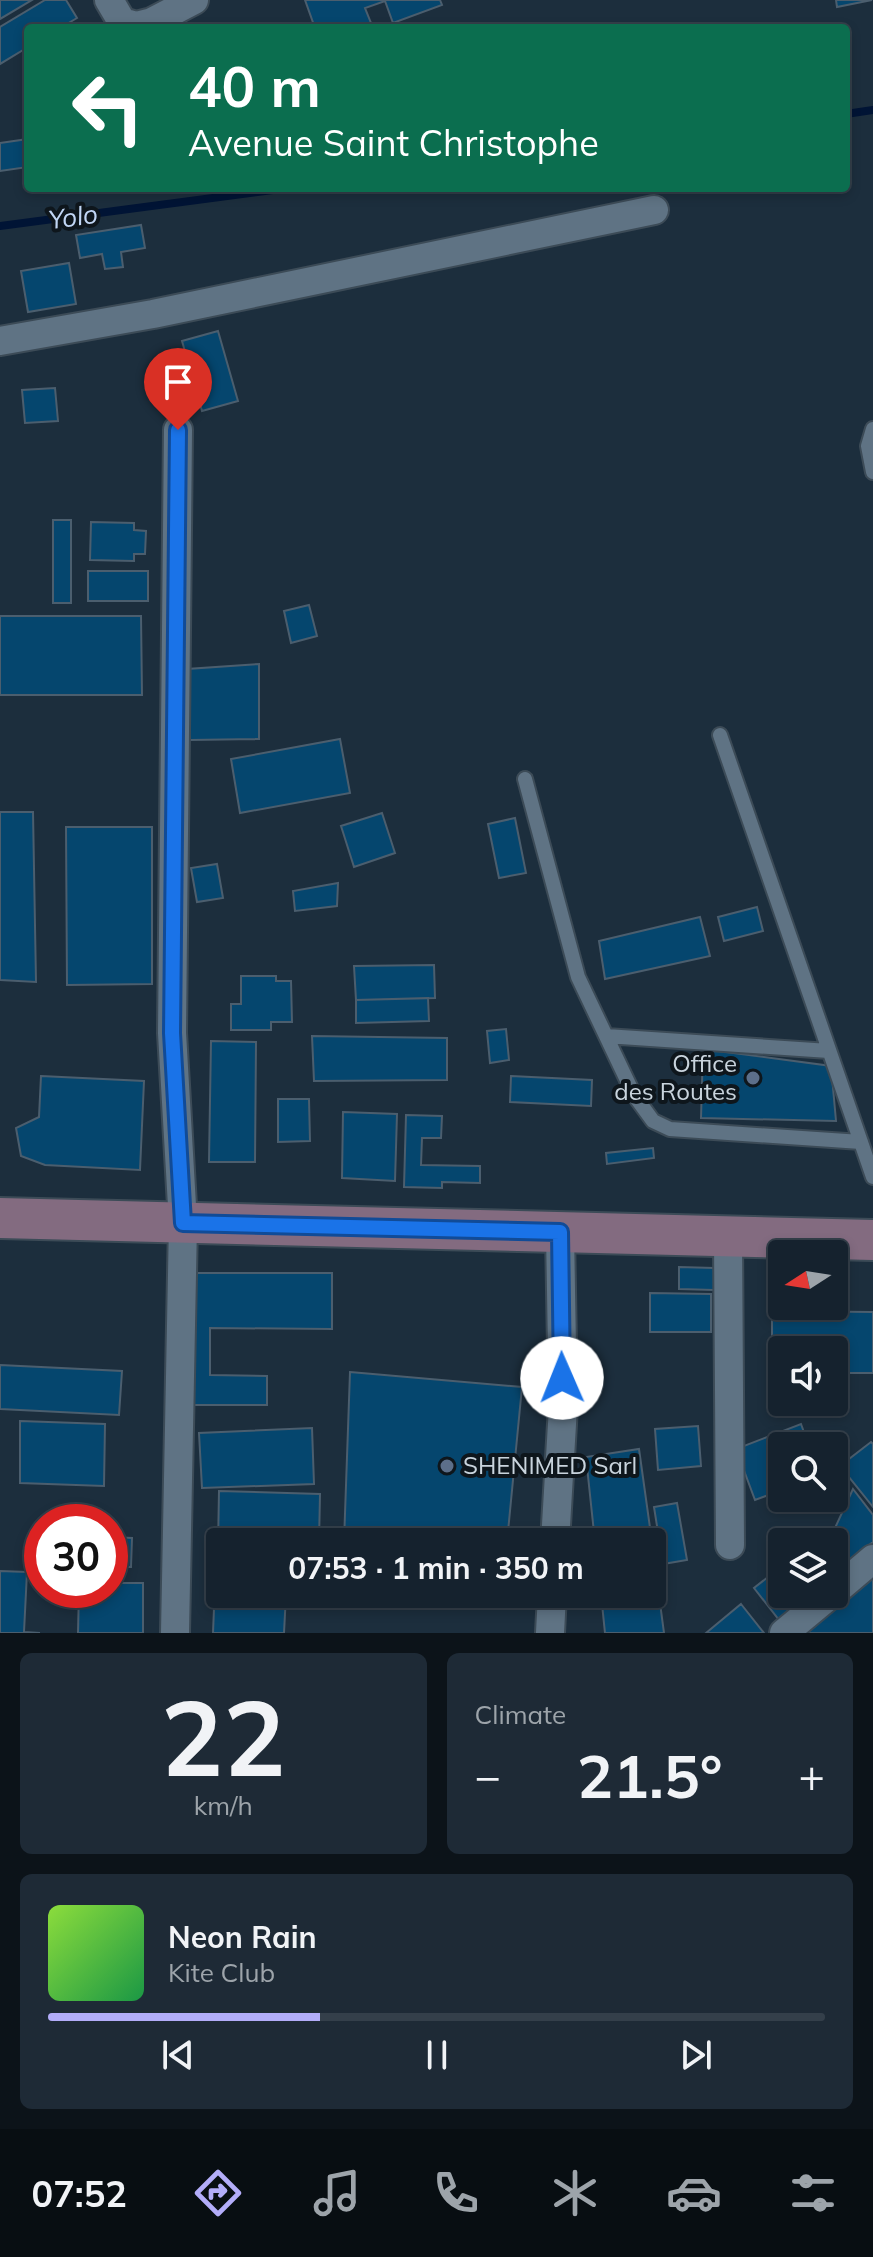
<!DOCTYPE html>
<html lang="en">
<head>
<meta charset="utf-8">
<style>
	body { margin:0; font-family:Mulish,sans-serif; background:#1e2a36; color:#f1f3f6; height:100vh; display:flex; flex-direction:column; font-size:30px; white-space:nowrap }
	* { box-sizing:border-box; margin:0 }
	p { font-size:26px; color:#9da4aa }
	.icon { flex:none; width:44px; height:44px; fill:none; stroke:currentColor; stroke-width:2; stroke-linecap:round; stroke-linejoin:round }
	.map { position:relative; height:1633px; overflow:hidden }
	.panel { display:flex; flex-direction:column; gap:20px; padding:20px; background:#0c1319; flex:1 }
	.panel>* { flex:none }
	.banner { position:absolute; left:24px; top:24px; width:826px; height:168px; border-radius:8px; box-shadow:0 4px 12px #0003,0 0 0 2px #343f4a; background:#0b6e4f; color:#fff; overflow:hidden }
	.needle { width:52px; rotate:258deg }
	.tools { position:absolute; left:768px; top:1240px; display:grid; gap:16px }
	.tools a { display:grid; place-items:center; width:80px; height:80px; border-radius:8px; background:#15222e; box-shadow:0 4px 12px #0003,0 0 0 2px #343f4a; font-size:40px }
	.speed { position:absolute; left:24px; top:1504px; display:flex; gap:16px; font-size:40px; font-weight:700; text-align:center }
	.speed>* { display:grid; place-content:center; width:104px; height:104px; border-radius:50%; background:#15222e; box-shadow:0 4px 12px #0003,0 0 0 2px #343f4a; line-height:1 }
	.speed .limit { border:12px solid #d22; background:#fff; color:#111 }
	.pin { position:absolute; display:grid; place-items:center; width:68px; height:68px; color:#fff; margin:-82px -34px; border-radius:50% 50% 50% 0; rotate:-45deg; box-shadow:0 0 8px #0007 }
	.pin .icon { rotate:45deg }
	.me { position:absolute; width:88px; margin:-44px; rotate:359deg; stroke-linejoin:round; filter:drop-shadow(0 0 6px #0008) }
	.turn { display:flex; align-items:center; gap:28px; height:168px; padding:0 32px; font-size:36px }
	.turn .icon { width:104px; height:104px; stroke-width:2.5 }
	.turn b { display:block; font-size:56px; line-height:68px }
	.big { font-size:60px; font-weight:700; line-height:1.1 }
	.panel .widget { flex:1; display:flex; flex-direction:column; justify-content:center; gap:12px; min-width:0; padding:0 28px; border-radius:12px; background:#1e2a36 }
	.panel .dial { align-items:center; gap:0 }
	.dial b { font-size:104px; line-height:1 }
	.song { display:flex; align-items:center; gap:24px }
	.cover { width:96px; height:96px; border-radius:12px; background:linear-gradient(135deg,hsl(90 70% 55%),hsl(140 70% 35%)) }
	.played { height:8px; border-radius:4px; background:linear-gradient(90deg,#b3adf9 35%,#343f4a 35%) }
	.keys { display:flex; justify-content:space-around; direction:ltr }
	.heat { display:flex; justify-content:space-between; align-items:center; font-size:44px; direction:ltr }
	.panel .tiles { flex:1; display:grid; gap:20px; grid-template-columns:1fr 1fr }
	.widget:last-child { grid-column:span 2 }
	.trip { position:absolute; left:206px; top:1528px; width:460px; height:80px; border-radius:8px; background:#15222e; box-shadow:0 4px 12px #0003,0 0 0 2px #343f4a; font-weight:700; line-height:80px; text-align:center }
	.tabs { display:flex; height:128px; justify-content:space-around; align-items:center; background:#080e12; color:#9da4aa }
	.tabs .icon { width:56px; height:56px }
	.tabs .selected { color:#b3adf9 }
	.tabs b { font-size:36px; color:#f1f3f6 }
	.map>svg:first-child { display:block }
	.lines { fill:none; stroke-linecap:round; stroke-linejoin:round }
	.stream { stroke:#001435; stroke-width:8 }
	.building { fill:#05466e; stroke:#4b5e6e; stroke-width:2 }
	.lane-casing { stroke:#3c4b57; stroke-width:18 }
	.street-casing { stroke:#3c4b57; stroke-width:32 }
	.secondary-casing { stroke:#3c4b57; stroke-width:44 }
	.lane { stroke:#5f7384; stroke-width:14 }
	.street { stroke:#5f7384; stroke-width:28 }
	.secondary { stroke:#836b80; stroke-width:40 }
	.route-casing { stroke:#114b97; stroke-width:20 }
	.route { stroke:#1a73e8; stroke-width:14 }
	.service-dot { fill:#5c6f8a; stroke:#0e161c; stroke-width:3 }
	.labels { text-anchor:middle; stroke-width:8; stroke-linejoin:round; paint-order:stroke }
	.poi-label { font-size:24px; fill:#c9d4dd; stroke:#0e161c; text-anchor:end }
	.water-label { font-size:26px; font-style:italic; fill:#c1d6f4; stroke:#0e161c }
</style>
</head>
<body>
<div class="map">
<svg width="873" height="1633" viewBox="0 0 873 1633">
	<rect width="100%" height="100%" fill="#1c2e3d"/>
	<g class="lines">
		<path class="stream" d="M846,114L873,110
			M0,226L288,188"/>
	</g>
	<path class="building" d="M0,0H32L0,19Z
		M45,0H66L77,18L60,28H28V47L0,64V27Z
		M305,0H440L442,5L393,23L385,1L365,8L373,28H315Z
		M836,0H872L837,7Z
		M28,139V167L0,171V143Z
		M141,225L145,248L121,252L123,267L105,269L102,254L80,258L76,235Z
		M69,263L76,304L28,312L21,271Z
		M218,331L238,401L202,411L182,341Z
		M55,388L58,421L25,423L22,390Z
		M53,520H71V603H53Z
		M91,522L134,523V530L146,531L145,554H134V561L90,560Z
		M88,571H148V601H88Z
		M309,605L317,636L291,643L284,611Z
		M0,616H141L142,695H0Z
		M259,664V739L190,740L187,669Z
		M340,739L350,793L240,813L231,759Z
		M0,812H33L36,982L0,980Z
		M382,813L395,853L354,867L341,826Z
		M515,818L526,873L499,878L488,824Z
		M66,827H152V984L67,985Z
		M217,864L223,898L197,902L191,868Z
		M338,883L337,906L295,911L293,891Z
		M757,907L763,931L724,941L718,917Z
		M700,917L710,956L605,979L599,941Z
		M434,965L435,998L356,1000L354,966Z
		M241,976H276V981H291L292,1022H271V1030H231V1004H241Z
		M428,998L429,1021L356,1023V1000Z
		M506,1029L509,1060L490,1063L487,1031Z
		M312,1036L447,1038V1080L314,1081Z
		M211,1041L256,1042L255,1162H209Z
		M703,1049L831,1066L836,1121L701,1118Z
		M41,1076L144,1081L140,1170L45,1165L21,1156L16,1128L39,1117Z
		M511,1076L592,1080L591,1106L510,1102Z
		M278,1099H309L310,1141L278,1142Z
		M343,1112L397,1114L395,1181L342,1178Z
		M406,1115L442,1116L441,1138H422L421,1165L480,1166V1183L442,1182V1188L404,1187Z
		M653,1148L654,1158L607,1164L606,1153Z
		M679,1267L714,1268V1290L679,1289Z
		M187,1273H332V1329L210,1328V1375L267,1376V1405H187Z
		M650,1293L711,1294V1332H650Z
		M772,1311L873,1312V1373H834V1350H782V1373H772Z
		M0,1365L122,1371L119,1415L0,1409Z
		M350,1372L522,1387L507,1542H344Z
		M20,1421L105,1424L104,1486L20,1483Z
		M801,1424L809,1446H782V1490L755,1500L736,1449Z
		M698,1426L701,1466L658,1470L655,1429Z
		M312,1428L314,1484L202,1488L199,1433Z
		M871,1442L873,1444V1507L840,1466Z
		M639,1449L652,1542H595L586,1457Z
		M853,1489L873,1515V1542L837,1570L834,1542H816L835,1528Z
		M219,1491L320,1494L319,1542H220L218,1546Z
		M677,1503L687,1560L663,1564L654,1507Z
		M110,1537L132,1538L131,1567H110Z
		M652,1543L664,1633H605L601,1594H652Z
		M782,1566V1594H821L783,1625L754,1588Z
		M0,1571L27,1572L24,1632L40,1633H0Z
		M873,1574V1633H800Z
		M110,1583H143V1633H78L79,1590H110Z
		M215,1584H220V1594H286L284,1633H213Z
		M741,1604L764,1633H706Z"/>
	<g class="lines">
		<g class="lane-casing">
			<path id="lane" d="M873,429L868,446L873,472
				M720,735L873,1177
				M525,779L578,977L634,1095L653,1121L670,1129L861,1142
				M606,1036L829,1051"/>
		</g>
		<g class="street-casing">
			<path id="street" d="M109,0L122,22L136,26L152,22L194,0
				M0,341L153,314L654,210
				M728,1236L730,1545
				M555,1542L563,1407L560,1232
				M834,1592L873,1559
				M175,1633L183,1223L172,1033L178,430
				M550,1633L552,1594
				M784,1633L831,1594"/>
		</g>
		<g class="secondary-casing">
			<path id="secondary" d="M0,1218L873,1240"/>
		</g>
		<use href="#lane" class="lane"/>
		<use href="#street" class="street"/>
		<use href="#secondary" class="secondary"/>
	</g>
	<g class="lines">
		<g class="route-casing">
			<path id="route" d="M178,430L172,1033L183,1223L560,1232L562,1378"/>
		</g>
		<use href="#route" class="route"/>
	</g>
	<g class="service-dot">
		<circle cx="753" cy="1078" r="8"/>
		<circle cx="447" cy="1466" r="8"/>
	</g>
	<g class="labels">
		<g class="poi-label">
			<text x="737" y="1072">Office<tspan x="737" dy="28">des Routes</tspan></text>
			<text x="463" y="1474" text-anchor="start">SHENIMED Sarl</text>
		</g>
		<g class="water-label">
			<text transform="translate(73 217) rotate(-8)" y="9">Yolo</text>
		</g>
	</g>
</svg>
<div class="tools">
<a><svg class="needle" viewBox="-14 -14 28 28"><path d="M0-13l5 13h-10z" fill="#e53935"/><path d="M0 13l5-13h-10z" fill="#9da4aa"/></svg></a>
<a><svg class="icon" aria-label="sound" viewBox="0 0 24 24"><path d="M4 9h4l5-4v14l-5-4H4zM17 9q2 3 0 6"/></svg></a>
<a><svg class="icon" aria-label="search" viewBox="0 0 24 24"><circle cx="10" cy="10" r="6"/><path d="M15 15l6 6"/></svg></a>
<a><svg class="icon" aria-label="layers" viewBox="0 0 24 24"><path d="M12 4l9 5-9 5-9-5zM3 14l9 5 9-5"/></svg></a>
</div>
<div class="speed"><div class="limit">30</div></div>
<div class="pin" style="left:178px;top:430px;background:#d93025"><svg class="icon" aria-label="arrive" viewBox="0 0 24 24"><path d="M6 21V4h12l-3 4 3 4H6"/></svg></div>
<svg class="me" style="left:562px;top:1378px" viewBox="-20 -20 40 40"><circle r="19" fill="#fff"/><path d="M0-13L10 11 0 6-10 11z" fill="#1a73e8"/></svg>
<div class="trip">07:53 · 1 min · 350 m</div>
<div class="banner">
<div class="turn"><svg class="icon" aria-label="left" viewBox="0 0 24 24"><path d="M17 20v-9H6M10 6l-5 5 5 5"/></svg><div><b>40 m</b>Avenue Saint Christophe</div></div>
</div>
</div>
<section class="panel">
<div class="tiles">
<div class="widget dial"><b>22</b><p>km/h</p></div>
<div class="widget"><p>Climate</p>
<div class="heat"><a>−</a><b class="big">21.5°</b><a>+</a></div>
</div>
<div class="widget">
<div class="song"><i class="cover"></i><div><b>Neon Rain</b><p>Kite Club</p></div></div>
<div class="played"></div>
<div class="keys"><svg class="icon" aria-label="previous" viewBox="0 0 24 24"><path d="M18 5L8 12l10 7zM5 5v14"/></svg><svg class="icon" aria-label="pause" viewBox="0 0 24 24"><path d="M8 5v14M16 5v14"/></svg><svg class="icon" aria-label="next" viewBox="0 0 24 24"><path d="M6 5l10 7-10 7zM19 5v14"/></svg></div>
</div>
</div>
</section>
<nav class="tabs">
<b>07:52</b>
<svg class="icon selected" aria-label="directions" viewBox="0 0 24 24"><path d="M12 3l9 9-9 9-9-9zM9 14v-3h6M13 9l2 2-2 2"/></svg>
<svg class="icon" aria-label="music" viewBox="0 0 24 24"><path d="M9 18V5l10-2v13"/><circle cx="6" cy="18" r="3"/><circle cx="16" cy="16" r="3"/></svg>
<svg class="icon" aria-label="phone" viewBox="0 0 24 24"><path d="M5 4h4l2 5-3 2q2 4 5 5l2-3 5 2v4C11 20 4 13 5 4z"/></svg>
<svg class="icon" aria-label="climate" viewBox="0 0 24 24"><path d="M12 3v18M4 7l16 10M4 17L20 7"/></svg>
<svg class="icon" aria-label="car" viewBox="0 0 24 24"><path d="M5 17H2v-5l4-1 3-4h7l3 4 3 1v5h-3M9 17h6M6 11h13"/><circle cx="7" cy="17" r="2"/><circle cx="17" cy="17" r="2"/></svg>
<svg class="icon" aria-label="filters" viewBox="0 0 24 24"><path d="M4 7h16M4 17h16"/><circle cx="9" cy="7" r="2"/><circle cx="15" cy="17" r="2"/></svg>
</nav>
</body>
</html>
